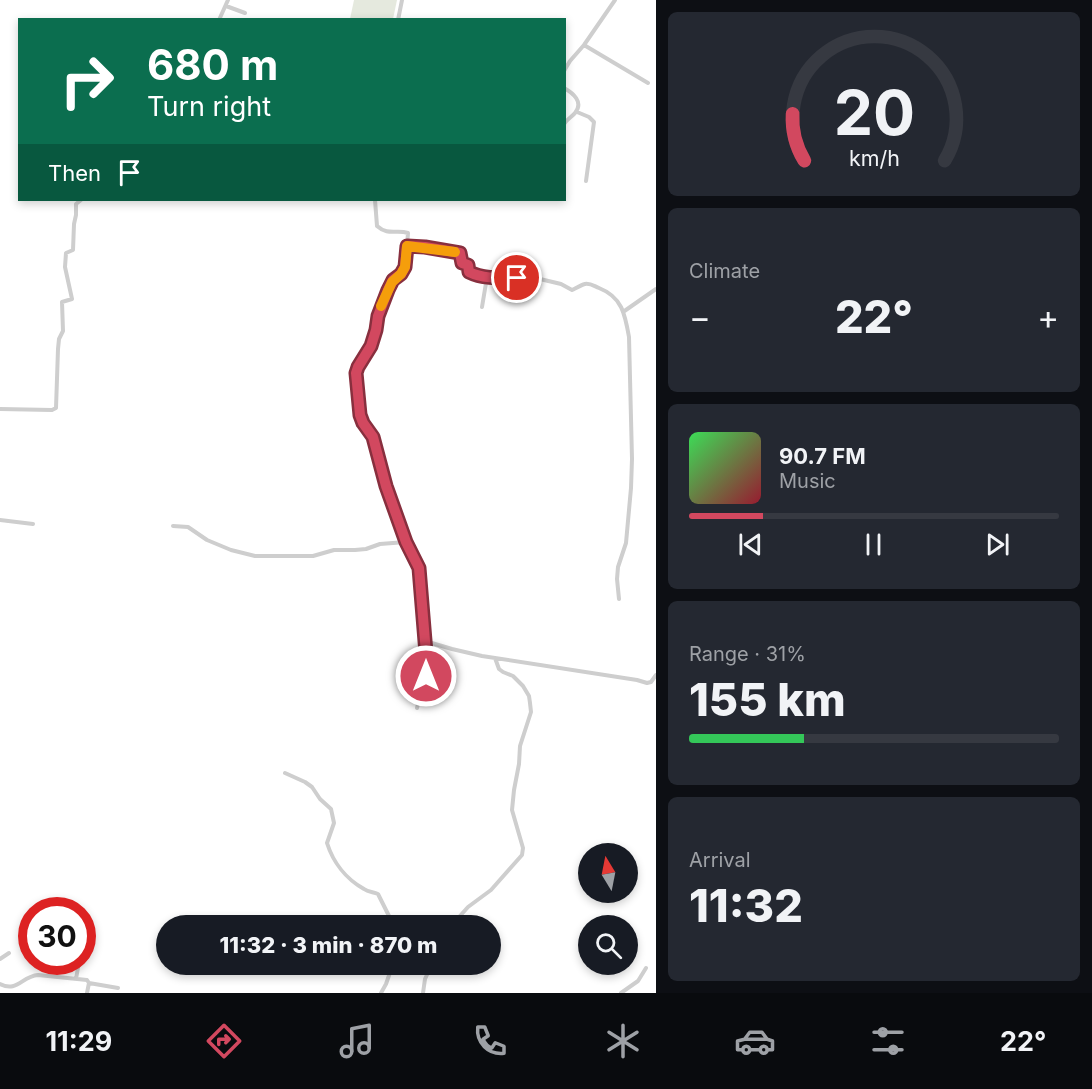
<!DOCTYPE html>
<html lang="en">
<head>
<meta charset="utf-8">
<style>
	body { margin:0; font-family:Inter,sans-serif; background:#242831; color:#f1f3f6; height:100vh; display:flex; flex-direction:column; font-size:22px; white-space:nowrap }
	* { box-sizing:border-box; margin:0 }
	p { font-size:20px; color:#9ea1a6 }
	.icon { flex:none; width:33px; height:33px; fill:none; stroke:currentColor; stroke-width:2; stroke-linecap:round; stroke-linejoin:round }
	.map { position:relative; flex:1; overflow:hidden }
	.drawer { display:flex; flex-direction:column; gap:12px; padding:12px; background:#0d0f14; width:436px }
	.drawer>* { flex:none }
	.guide { position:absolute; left:18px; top:18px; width:548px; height:183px; border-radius:0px; box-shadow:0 3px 9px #0003; background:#0b6e4f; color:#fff; overflow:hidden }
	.needle { width:39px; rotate:350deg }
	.fabs { position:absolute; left:578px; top:843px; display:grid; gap:12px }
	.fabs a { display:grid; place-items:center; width:60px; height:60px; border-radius:50%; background:#171b24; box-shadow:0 3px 9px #0003; font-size:30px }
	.speed { position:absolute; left:18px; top:897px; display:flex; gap:12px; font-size:30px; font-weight:700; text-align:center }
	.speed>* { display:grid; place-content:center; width:78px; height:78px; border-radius:50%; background:#171b24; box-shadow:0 3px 9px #0003; line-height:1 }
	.speed .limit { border:9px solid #d22; background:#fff; color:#111 }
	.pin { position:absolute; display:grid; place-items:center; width:51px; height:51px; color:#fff; margin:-26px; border:3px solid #fff; border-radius:50%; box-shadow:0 2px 6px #0007 }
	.me { position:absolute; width:66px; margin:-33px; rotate:0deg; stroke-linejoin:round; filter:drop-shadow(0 0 4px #0008) }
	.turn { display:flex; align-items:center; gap:21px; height:126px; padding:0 30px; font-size:27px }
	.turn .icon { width:78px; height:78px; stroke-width:2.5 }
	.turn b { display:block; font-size:42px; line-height:51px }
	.then { display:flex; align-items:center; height:57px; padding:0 30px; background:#0003; gap:12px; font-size:22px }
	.big { font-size:45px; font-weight:800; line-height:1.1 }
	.drawer .card { flex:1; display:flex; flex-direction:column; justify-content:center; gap:9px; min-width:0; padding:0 21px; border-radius:9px; background:#242831 }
	.drawer .dial { align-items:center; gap:0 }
	.dial svg { height:156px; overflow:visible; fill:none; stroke:#363941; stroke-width:7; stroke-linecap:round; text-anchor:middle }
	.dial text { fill:#f1f3f6; stroke:none }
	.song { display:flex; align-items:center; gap:18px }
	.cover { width:72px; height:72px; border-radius:9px; background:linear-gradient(135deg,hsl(130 70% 55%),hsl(350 70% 35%)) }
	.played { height:6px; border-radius:3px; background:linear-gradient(90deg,#d2485f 20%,#363941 20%) }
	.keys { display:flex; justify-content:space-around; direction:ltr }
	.heat { display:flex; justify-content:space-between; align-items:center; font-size:33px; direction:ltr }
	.charge { height:9px; border-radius:4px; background:linear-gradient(90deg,#34c759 31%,#363941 0) }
	.trip { position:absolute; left:156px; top:915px; width:345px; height:60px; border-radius:30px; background:#171b24; box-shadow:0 3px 9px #0003; font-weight:800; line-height:60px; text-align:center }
	.dock { display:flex; height:96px; justify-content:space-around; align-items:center; background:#090b0e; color:#9ea1a6 }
	.dock .icon { width:42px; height:42px }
	.dock .on { color:#d2485f }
	.dock b { font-size:27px; color:#f1f3f6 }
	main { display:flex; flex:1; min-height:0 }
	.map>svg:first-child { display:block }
	.green { fill:#e5e9de }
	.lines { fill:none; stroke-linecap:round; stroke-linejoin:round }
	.minor { stroke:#cecece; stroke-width:4 }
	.route-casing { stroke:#882f3e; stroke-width:15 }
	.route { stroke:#d2485f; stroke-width:10 }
	.slow { stroke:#f59e0b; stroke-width:10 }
</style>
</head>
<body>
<main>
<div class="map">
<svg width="656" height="993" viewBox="0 0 656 993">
	<rect width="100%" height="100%" fill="#fff"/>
	<path class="green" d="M354,0H397L393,19H350Z"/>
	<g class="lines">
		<path class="minor" d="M226,6L245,13
			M219,20L228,0
			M398,20L402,0
			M584,45L648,83
			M564,71L570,61L584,45L615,0
			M564,88C573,93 584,102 575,113C572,117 567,119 564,124
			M577,112L589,117L594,122L586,181
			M375,200L377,226C388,236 397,229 408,233L407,246L425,247L460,253L462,263L468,265L469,272L479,275L540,279L561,284L572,290C576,288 581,285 585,284C590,283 594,286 599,288C622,297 625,314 629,337L632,459L631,488L626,543L618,567L617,579L619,599
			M407,246L405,267L401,274L394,280L388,290L378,316L376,330L371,347L358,367L355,378L360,415L363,423L373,437L386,486L406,542L419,568L427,667L417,708
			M482,307L487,277
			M623,312L656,289
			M0,409L52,410L56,408L58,349L59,339L63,331L62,302L72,299L65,267L66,253L73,250L74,224L76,215V204L81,200
			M0,520L33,524
			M173,526L188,527L207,540L231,550L255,556H313L334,550H355L366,549L380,544L406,542
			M425,641L452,649L482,656L637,680L647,683L651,682L656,675
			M285,773L305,782L312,787L320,799L331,809L334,823L327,843C333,862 346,879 364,889C368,892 373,892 378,894L394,926
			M451,926L468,907L491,890L522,855L523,848L512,810L514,790L519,764L520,746L531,712L530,703L529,696L523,686L513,676L503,672L499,669L495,658
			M82,956L86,951L85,944
			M0,959L9,953
			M76,979L79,962
			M89,983L118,988
			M0,984C17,993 22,976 38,975L87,980L89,983L87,993
			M381,993L386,984L393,964
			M423,993L425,979L432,964
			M621,993L638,981L646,968"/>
	</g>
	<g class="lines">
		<g class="route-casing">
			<path id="route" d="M426,676L427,667L426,653L419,568L406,542L386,486L373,437L363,423L360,415L356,373L358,367L371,346L376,330L378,316L388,290L393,280L401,274L405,267L407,246L425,247L460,253L462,263L468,265L469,272C483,279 501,278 517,278"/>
		</g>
		<use href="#route" class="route"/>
		<path class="slow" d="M381,306L392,282L401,274L405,267L407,246L455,252"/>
	</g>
</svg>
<div class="fabs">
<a><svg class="needle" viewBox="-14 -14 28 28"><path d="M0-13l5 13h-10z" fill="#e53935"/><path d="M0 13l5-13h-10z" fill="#9ea1a6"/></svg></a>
<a><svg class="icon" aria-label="search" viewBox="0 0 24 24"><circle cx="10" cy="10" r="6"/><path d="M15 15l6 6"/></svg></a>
</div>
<div class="speed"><div class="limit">30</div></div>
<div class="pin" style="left:517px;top:278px;background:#d93025"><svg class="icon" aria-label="arrive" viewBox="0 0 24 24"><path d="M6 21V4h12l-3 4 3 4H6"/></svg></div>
<svg class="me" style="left:426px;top:676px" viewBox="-20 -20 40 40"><circle r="17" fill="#d2485f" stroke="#fff" stroke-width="3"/><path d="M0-11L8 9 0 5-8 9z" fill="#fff"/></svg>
<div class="trip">11:32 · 3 min · 870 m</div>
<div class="guide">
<div class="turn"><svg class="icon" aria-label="right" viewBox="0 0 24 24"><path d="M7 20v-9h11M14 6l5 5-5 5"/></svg><div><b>680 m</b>Turn right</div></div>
<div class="then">Then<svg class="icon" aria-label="arrive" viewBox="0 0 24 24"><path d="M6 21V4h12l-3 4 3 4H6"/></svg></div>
</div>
</div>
<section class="drawer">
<div class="card dial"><svg viewBox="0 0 100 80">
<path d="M14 69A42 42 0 1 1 86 69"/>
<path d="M14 69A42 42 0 0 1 8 45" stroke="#d2485f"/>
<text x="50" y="56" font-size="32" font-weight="700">20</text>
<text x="50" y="72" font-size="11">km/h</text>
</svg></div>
<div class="card"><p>Climate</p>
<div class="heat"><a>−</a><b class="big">22°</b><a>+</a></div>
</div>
<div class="card">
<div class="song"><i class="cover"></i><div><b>90.7 FM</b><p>Music</p></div></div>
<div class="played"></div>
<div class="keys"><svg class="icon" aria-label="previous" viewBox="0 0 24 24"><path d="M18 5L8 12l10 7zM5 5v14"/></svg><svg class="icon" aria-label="pause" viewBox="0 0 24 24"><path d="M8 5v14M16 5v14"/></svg><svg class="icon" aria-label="next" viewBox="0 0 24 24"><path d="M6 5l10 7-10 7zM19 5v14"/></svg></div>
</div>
<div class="card"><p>Range · 31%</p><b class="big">155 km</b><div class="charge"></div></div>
<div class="card"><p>Arrival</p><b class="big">11:32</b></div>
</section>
</main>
<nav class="dock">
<b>11:29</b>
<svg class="icon on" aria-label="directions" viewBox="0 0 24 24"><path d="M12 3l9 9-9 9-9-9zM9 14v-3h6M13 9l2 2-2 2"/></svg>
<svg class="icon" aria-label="music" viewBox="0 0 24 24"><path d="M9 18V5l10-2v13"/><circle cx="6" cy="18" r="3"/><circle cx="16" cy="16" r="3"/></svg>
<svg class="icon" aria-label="phone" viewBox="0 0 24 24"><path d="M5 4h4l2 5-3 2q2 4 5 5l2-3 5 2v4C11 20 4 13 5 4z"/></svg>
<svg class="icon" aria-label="climate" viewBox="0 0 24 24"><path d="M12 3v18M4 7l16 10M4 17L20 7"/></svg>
<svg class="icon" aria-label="car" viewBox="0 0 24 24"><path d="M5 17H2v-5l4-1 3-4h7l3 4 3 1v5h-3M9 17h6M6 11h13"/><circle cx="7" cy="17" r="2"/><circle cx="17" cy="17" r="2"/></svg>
<svg class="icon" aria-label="filters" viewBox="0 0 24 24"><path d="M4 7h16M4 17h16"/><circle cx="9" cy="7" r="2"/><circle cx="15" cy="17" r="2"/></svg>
<b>22°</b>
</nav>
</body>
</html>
